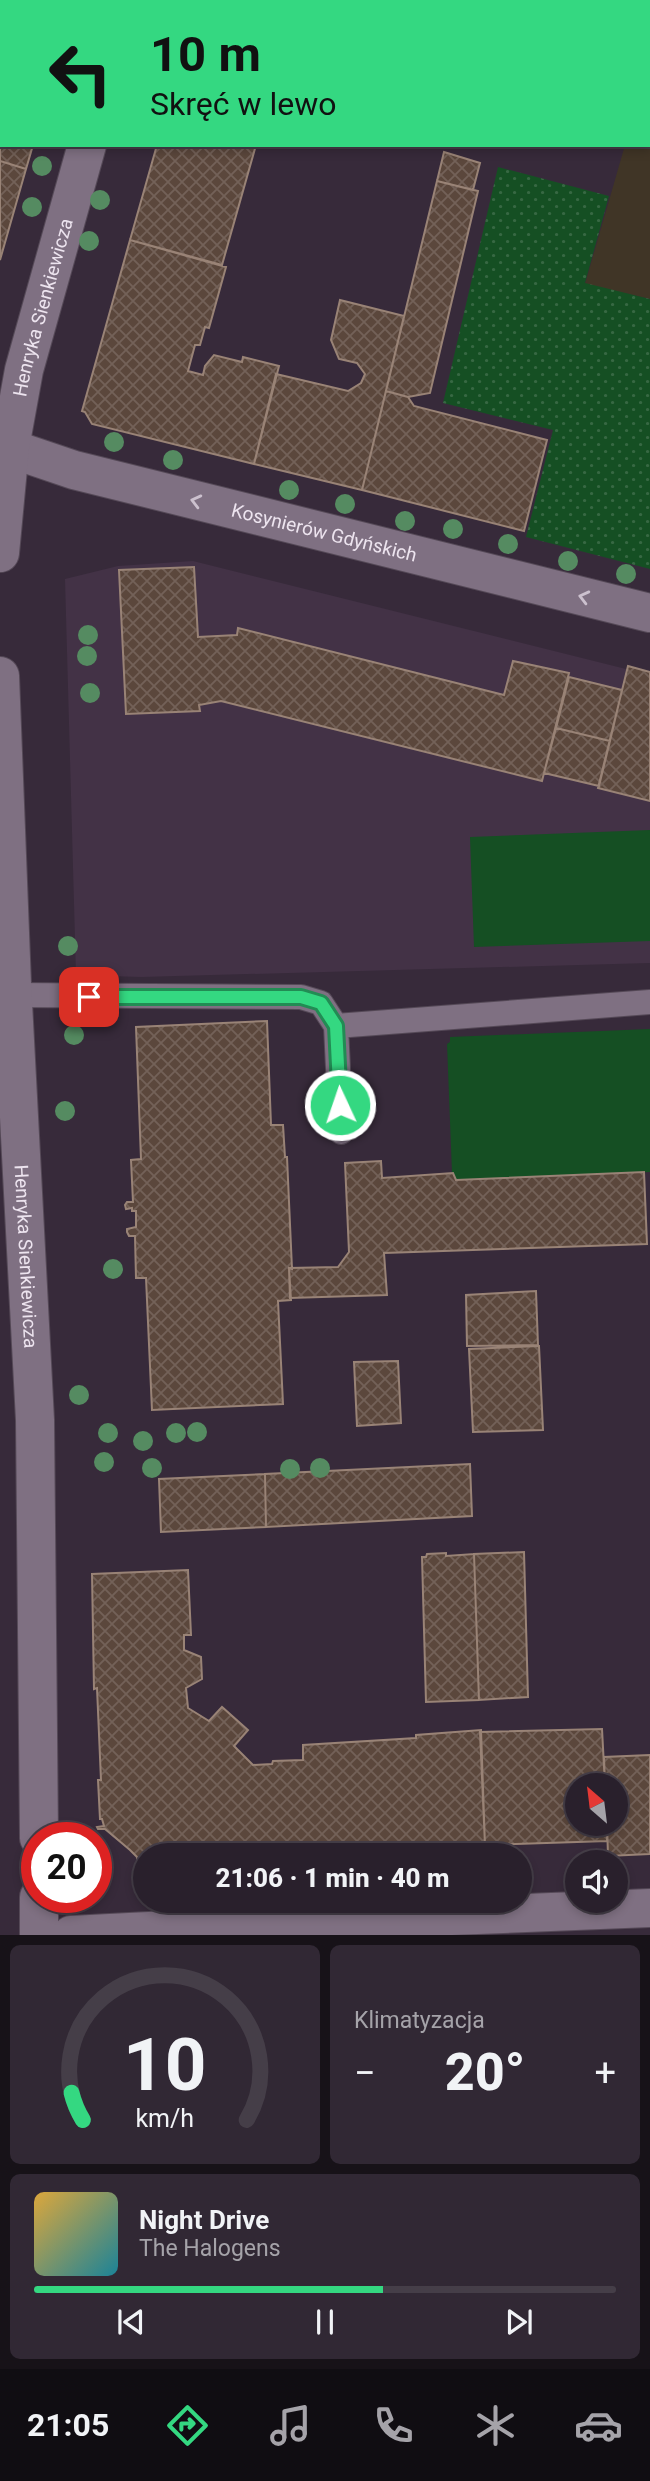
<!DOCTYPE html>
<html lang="pl">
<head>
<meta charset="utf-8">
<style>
	body { margin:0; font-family:Roboto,sans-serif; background:#312834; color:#f1f3f6; height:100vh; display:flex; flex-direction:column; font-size:26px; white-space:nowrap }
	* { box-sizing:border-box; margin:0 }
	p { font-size:23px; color:#a5a3a9 }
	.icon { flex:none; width:38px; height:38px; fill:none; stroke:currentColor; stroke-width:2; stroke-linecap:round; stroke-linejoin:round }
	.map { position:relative; height:1935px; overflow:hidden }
	.panel { display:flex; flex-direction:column; gap:10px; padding:10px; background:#171218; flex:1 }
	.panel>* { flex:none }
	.top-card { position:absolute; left:0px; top:0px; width:651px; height:147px; box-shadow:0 4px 10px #0003,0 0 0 2px #453e48; background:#34d881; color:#111; overflow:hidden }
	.needle { width:46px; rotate:332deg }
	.controls { position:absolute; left:565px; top:1773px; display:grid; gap:14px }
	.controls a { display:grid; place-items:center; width:63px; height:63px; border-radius:50%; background:#29202c; box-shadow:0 4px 10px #0003,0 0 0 2px #453e48; font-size:35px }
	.speed { position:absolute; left:21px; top:1822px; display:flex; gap:14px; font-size:35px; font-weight:700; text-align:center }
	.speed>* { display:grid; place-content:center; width:91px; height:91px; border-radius:50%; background:#29202c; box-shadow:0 4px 10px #0003,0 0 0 2px #453e48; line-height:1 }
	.speed .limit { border:10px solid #d22; background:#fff; color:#111 }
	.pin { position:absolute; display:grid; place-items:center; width:60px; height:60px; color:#fff; margin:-30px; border-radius:14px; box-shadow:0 4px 10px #0006 }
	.me { position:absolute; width:77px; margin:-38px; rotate:357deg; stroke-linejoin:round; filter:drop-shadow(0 0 5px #0008) }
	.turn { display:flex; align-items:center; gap:24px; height:147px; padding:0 35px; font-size:32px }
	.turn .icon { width:91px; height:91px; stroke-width:2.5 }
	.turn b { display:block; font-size:49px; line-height:60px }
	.big { font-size:52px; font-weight:800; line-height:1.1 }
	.panel .widget { flex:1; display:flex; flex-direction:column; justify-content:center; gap:10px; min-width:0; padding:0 24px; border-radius:10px; background:#312834 }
	.panel .dial { align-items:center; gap:0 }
	.dial svg { height:182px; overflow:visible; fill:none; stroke:#453e48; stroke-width:7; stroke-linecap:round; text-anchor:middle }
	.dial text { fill:#f1f3f6; stroke:none }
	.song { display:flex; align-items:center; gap:21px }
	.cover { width:84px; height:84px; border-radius:10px; background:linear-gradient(135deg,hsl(40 70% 55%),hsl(190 70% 35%)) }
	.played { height:7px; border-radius:4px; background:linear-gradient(90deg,#34d881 60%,#453e48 60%) }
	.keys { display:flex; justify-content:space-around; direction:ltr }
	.heat { display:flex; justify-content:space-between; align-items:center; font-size:38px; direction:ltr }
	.panel .tiles { flex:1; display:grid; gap:10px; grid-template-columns:1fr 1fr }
	.widget:last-child { grid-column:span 2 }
	.trip { position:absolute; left:133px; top:1843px; width:399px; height:70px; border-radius:35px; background:#29202c; box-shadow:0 4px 10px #0003,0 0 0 2px #453e48; font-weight:800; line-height:70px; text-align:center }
	.dock { display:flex; height:112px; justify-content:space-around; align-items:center; background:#100d12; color:#a5a3a9 }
	.dock .icon { width:49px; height:49px }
	.dock .active { color:#34d881 }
	.dock b { font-size:32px; color:#f1f3f6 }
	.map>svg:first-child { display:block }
	.commercial { fill:#403526 }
	.built { fill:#433246 }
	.grass { fill:url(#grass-dots) }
	.pitch { fill:#154f23 }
	.building { fill:url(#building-cross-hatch); stroke:#998376; stroke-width:2 }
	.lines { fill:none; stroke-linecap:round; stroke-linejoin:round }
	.service-casing { stroke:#554957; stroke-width:26 }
	.minor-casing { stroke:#554957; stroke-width:40 }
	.tertiary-casing { stroke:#554957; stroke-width:40 }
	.service { stroke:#7f7082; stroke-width:24 }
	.minor { stroke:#7f7082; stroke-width:38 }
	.tertiary { stroke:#7f7082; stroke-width:38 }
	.tree { fill:#558b61 }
	.oneway { stroke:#ccc1ce }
	.route-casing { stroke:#228c54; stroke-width:18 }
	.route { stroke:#34d881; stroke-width:12 }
	.labels { text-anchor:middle; stroke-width:7; stroke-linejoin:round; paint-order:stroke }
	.street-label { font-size:19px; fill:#ede4ef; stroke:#2d2030 }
</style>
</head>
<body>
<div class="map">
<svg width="650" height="1935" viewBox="0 0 650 1935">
	<defs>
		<pattern id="grass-dots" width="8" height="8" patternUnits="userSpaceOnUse" patternTransform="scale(1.75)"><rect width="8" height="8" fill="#154f23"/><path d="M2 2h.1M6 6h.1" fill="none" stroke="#376843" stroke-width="1.8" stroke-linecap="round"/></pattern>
		<pattern id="building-cross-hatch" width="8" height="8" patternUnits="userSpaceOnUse" patternTransform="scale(1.75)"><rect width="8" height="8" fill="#5b473c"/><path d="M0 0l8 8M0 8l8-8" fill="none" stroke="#736158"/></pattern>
	</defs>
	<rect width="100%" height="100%" fill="#372a3a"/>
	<path class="commercial" d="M650,45V299L585,284L625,145H649Z"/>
	<path class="built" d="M193,561L650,675V963L141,977L76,975L65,579L118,566Z"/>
	<path class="grass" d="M498,167L609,196L585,283L650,299V569L526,537L553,430L443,403Z"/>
	<path class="pitch" d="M650,830V941L474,947L470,837Z
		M650,1029V1172L456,1180L452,1173L447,1044L450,1042V1037Z"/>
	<path class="building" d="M0,29L2,30V145H33L26,169L0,161Z
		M157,145H256L222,265L130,240Z
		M444,152L480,163L473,190L437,181Z
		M0,161L26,169L0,260Z
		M437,181L478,191L430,393L408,397L386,391Z
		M130,240L226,267L209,328L205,327L200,345H195L188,371L203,375L205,366L214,355L242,362L243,357L279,366L254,464L92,424L85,412L82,411Z
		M340,300L404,316L362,490L254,464L276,374L348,391L361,383L365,374L357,363L339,359L331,340Z
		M386,391L408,397L414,406L547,440L524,531L362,490Z
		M194,567L198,637L237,635L238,628L504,695L513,661L569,673L542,781L221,701L199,705L200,711L126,714L119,570Z
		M628,666L650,672V801L598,788Z
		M569,677L622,690L610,741L556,728Z
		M556,728L610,741L599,786L544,773Z
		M267,1021L271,1125H283L285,1157H287L292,1269L289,1268L291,1300L278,1301L283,1404L152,1410L146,1278H136L135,1236H129L127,1232V1229L136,1227V1211H132V1208L126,1209L125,1205L127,1202H133L131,1160L141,1159L136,1027Z
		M381,1161L382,1178L453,1173L456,1180L644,1172L647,1244L384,1253L387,1295L290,1298L289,1268L338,1267L349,1252L345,1163Z
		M536,1291L538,1345L467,1346L466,1295Z
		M539,1346L543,1430L473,1432L469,1349Z
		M398,1361L401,1423L357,1426L354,1362Z
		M470,1464L472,1516L266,1527L265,1474Z
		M265,1474L266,1527L161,1532L159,1479Z
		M524,1552L528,1697L479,1700L474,1554Z
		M446,1553V1556L474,1554L479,1700L426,1702L422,1557H426L427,1554Z
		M188,1570L191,1635H184V1650L201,1657L202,1679L186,1688L188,1708L209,1721L222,1707L248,1730L234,1746L253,1765L272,1764L273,1761L303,1760V1745L416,1738V1735L481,1730L485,1846L461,1848V1850L423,1852V1849L331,1855H145V1861H141L142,1868L138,1864L137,1857L130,1850L105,1829H98L97,1827L104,1826L102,1819H100L98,1780H101L97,1688L94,1689L92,1574Z
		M602,1729L605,1785H578V1824H607V1841L485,1845L480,1732Z
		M650,1755V1854L608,1856L607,1824H616V1785H605L604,1757Z"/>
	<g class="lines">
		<g class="service-casing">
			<path id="service" d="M13,995L301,997L321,1003L336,1026L650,1002
				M336,1026L341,1132"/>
		</g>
		<g class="minor-casing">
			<g id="minor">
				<path id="s1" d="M0,445L74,470L650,613"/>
				<path d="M71,1935L427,1917L650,1908"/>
			</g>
		</g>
		<g class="tertiary-casing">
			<g id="tertiary">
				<path d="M127,2L128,0"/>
				<path id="s2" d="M0,553L10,447L24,370L87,145"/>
				<path id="s3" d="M0,676L12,984L35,1420L39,1838"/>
				<path d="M39,1897V1935"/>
			</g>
		</g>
		<use href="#service" class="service"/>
		<use href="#minor" class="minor"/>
		<use href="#tertiary" class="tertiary"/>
	</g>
	<g class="tree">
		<circle cx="42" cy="166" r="10"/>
		<circle cx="100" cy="200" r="10"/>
		<circle cx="32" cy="207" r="10"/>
		<circle cx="89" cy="241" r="10"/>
		<circle cx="114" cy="442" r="10"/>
		<circle cx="173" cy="460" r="10"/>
		<circle cx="289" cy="490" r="10"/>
		<circle cx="345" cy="504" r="10"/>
		<circle cx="405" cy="521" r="10"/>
		<circle cx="453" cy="529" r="10"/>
		<circle cx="508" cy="544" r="10"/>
		<circle cx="568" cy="561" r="10"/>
		<circle cx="626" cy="574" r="10"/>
		<circle cx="88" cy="635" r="10"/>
		<circle cx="87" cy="656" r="10"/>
		<circle cx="90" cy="693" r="10"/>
		<circle cx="68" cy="946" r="10"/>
		<circle cx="74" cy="1035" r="10"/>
		<circle cx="65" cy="1111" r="10"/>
		<circle cx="113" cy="1269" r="10"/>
		<circle cx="79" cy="1395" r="10"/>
		<circle cx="197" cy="1432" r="10"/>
		<circle cx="108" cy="1433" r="10"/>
		<circle cx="176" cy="1433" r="10"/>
		<circle cx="143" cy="1441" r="10"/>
		<circle cx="104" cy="1462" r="10"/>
		<circle cx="152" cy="1468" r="10"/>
		<circle cx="320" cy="1468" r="10"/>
		<circle cx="290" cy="1469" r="10"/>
	</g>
	<defs><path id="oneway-chevron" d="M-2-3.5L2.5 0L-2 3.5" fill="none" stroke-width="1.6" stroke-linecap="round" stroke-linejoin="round" transform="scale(1.75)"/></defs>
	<g class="oneway">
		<use href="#oneway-chevron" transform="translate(196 501) rotate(-166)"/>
		<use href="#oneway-chevron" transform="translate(584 597) rotate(-166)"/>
	</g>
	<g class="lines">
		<g class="route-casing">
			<path id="route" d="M89,997H301L321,1003L336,1026L340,1105"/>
		</g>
		<use href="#route" class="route"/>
	</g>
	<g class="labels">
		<g class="street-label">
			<text dy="7" stroke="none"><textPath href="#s2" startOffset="250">Henryka Sienkiewicza</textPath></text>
			<text dy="7" stroke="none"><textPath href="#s1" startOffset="336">Kosynierów Gdyńskich</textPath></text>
			<text dy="7" stroke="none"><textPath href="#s3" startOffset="581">Henryka Sienkiewicza</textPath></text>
		</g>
	</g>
</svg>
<div class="controls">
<a><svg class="needle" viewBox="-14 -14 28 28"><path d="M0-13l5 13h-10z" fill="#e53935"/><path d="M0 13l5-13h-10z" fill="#a5a3a9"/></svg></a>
<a><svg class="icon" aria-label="sound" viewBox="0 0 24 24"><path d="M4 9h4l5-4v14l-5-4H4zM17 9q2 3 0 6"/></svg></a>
</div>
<div class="speed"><div class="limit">20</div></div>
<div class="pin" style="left:89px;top:997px;background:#d93025"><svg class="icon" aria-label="arrive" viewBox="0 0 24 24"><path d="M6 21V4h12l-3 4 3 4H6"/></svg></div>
<svg class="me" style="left:340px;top:1105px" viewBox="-20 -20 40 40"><circle r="17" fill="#34d881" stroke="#fff" stroke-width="3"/><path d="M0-11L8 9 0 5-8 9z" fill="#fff"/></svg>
<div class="trip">21:06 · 1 min · 40 m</div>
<div class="top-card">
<div class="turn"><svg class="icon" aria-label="left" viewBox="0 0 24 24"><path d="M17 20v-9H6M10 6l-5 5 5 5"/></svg><div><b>10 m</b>Skręć w lewo</div></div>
</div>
</div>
<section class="panel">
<div class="tiles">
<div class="widget dial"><svg viewBox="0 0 100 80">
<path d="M14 69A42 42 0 1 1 86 69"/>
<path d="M14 69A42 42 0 0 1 9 57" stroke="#34d881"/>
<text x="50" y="56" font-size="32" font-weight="700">10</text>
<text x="50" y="72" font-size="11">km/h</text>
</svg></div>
<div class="widget"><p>Klimatyzacja</p>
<div class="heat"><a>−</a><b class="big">20°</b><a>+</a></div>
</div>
<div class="widget">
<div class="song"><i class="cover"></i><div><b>Night Drive</b><p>The Halogens</p></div></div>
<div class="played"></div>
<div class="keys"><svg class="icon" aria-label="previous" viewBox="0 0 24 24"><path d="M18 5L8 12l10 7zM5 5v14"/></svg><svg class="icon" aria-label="pause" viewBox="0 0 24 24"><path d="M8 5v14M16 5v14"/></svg><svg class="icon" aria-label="next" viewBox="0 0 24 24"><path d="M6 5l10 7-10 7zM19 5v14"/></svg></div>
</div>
</div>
</section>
<nav class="dock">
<b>21:05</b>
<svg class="icon active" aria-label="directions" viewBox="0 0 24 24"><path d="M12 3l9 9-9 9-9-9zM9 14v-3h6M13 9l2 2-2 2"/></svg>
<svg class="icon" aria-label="music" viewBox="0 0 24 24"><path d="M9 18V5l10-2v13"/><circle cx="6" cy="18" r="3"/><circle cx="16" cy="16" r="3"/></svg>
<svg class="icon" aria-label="phone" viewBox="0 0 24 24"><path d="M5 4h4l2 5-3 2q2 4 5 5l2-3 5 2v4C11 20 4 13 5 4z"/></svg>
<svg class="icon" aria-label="climate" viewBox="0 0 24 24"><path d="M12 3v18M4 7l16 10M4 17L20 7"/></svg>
<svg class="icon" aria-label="car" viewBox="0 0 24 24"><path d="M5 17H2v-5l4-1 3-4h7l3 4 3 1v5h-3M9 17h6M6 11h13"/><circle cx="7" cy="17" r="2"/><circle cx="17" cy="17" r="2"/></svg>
</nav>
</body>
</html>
